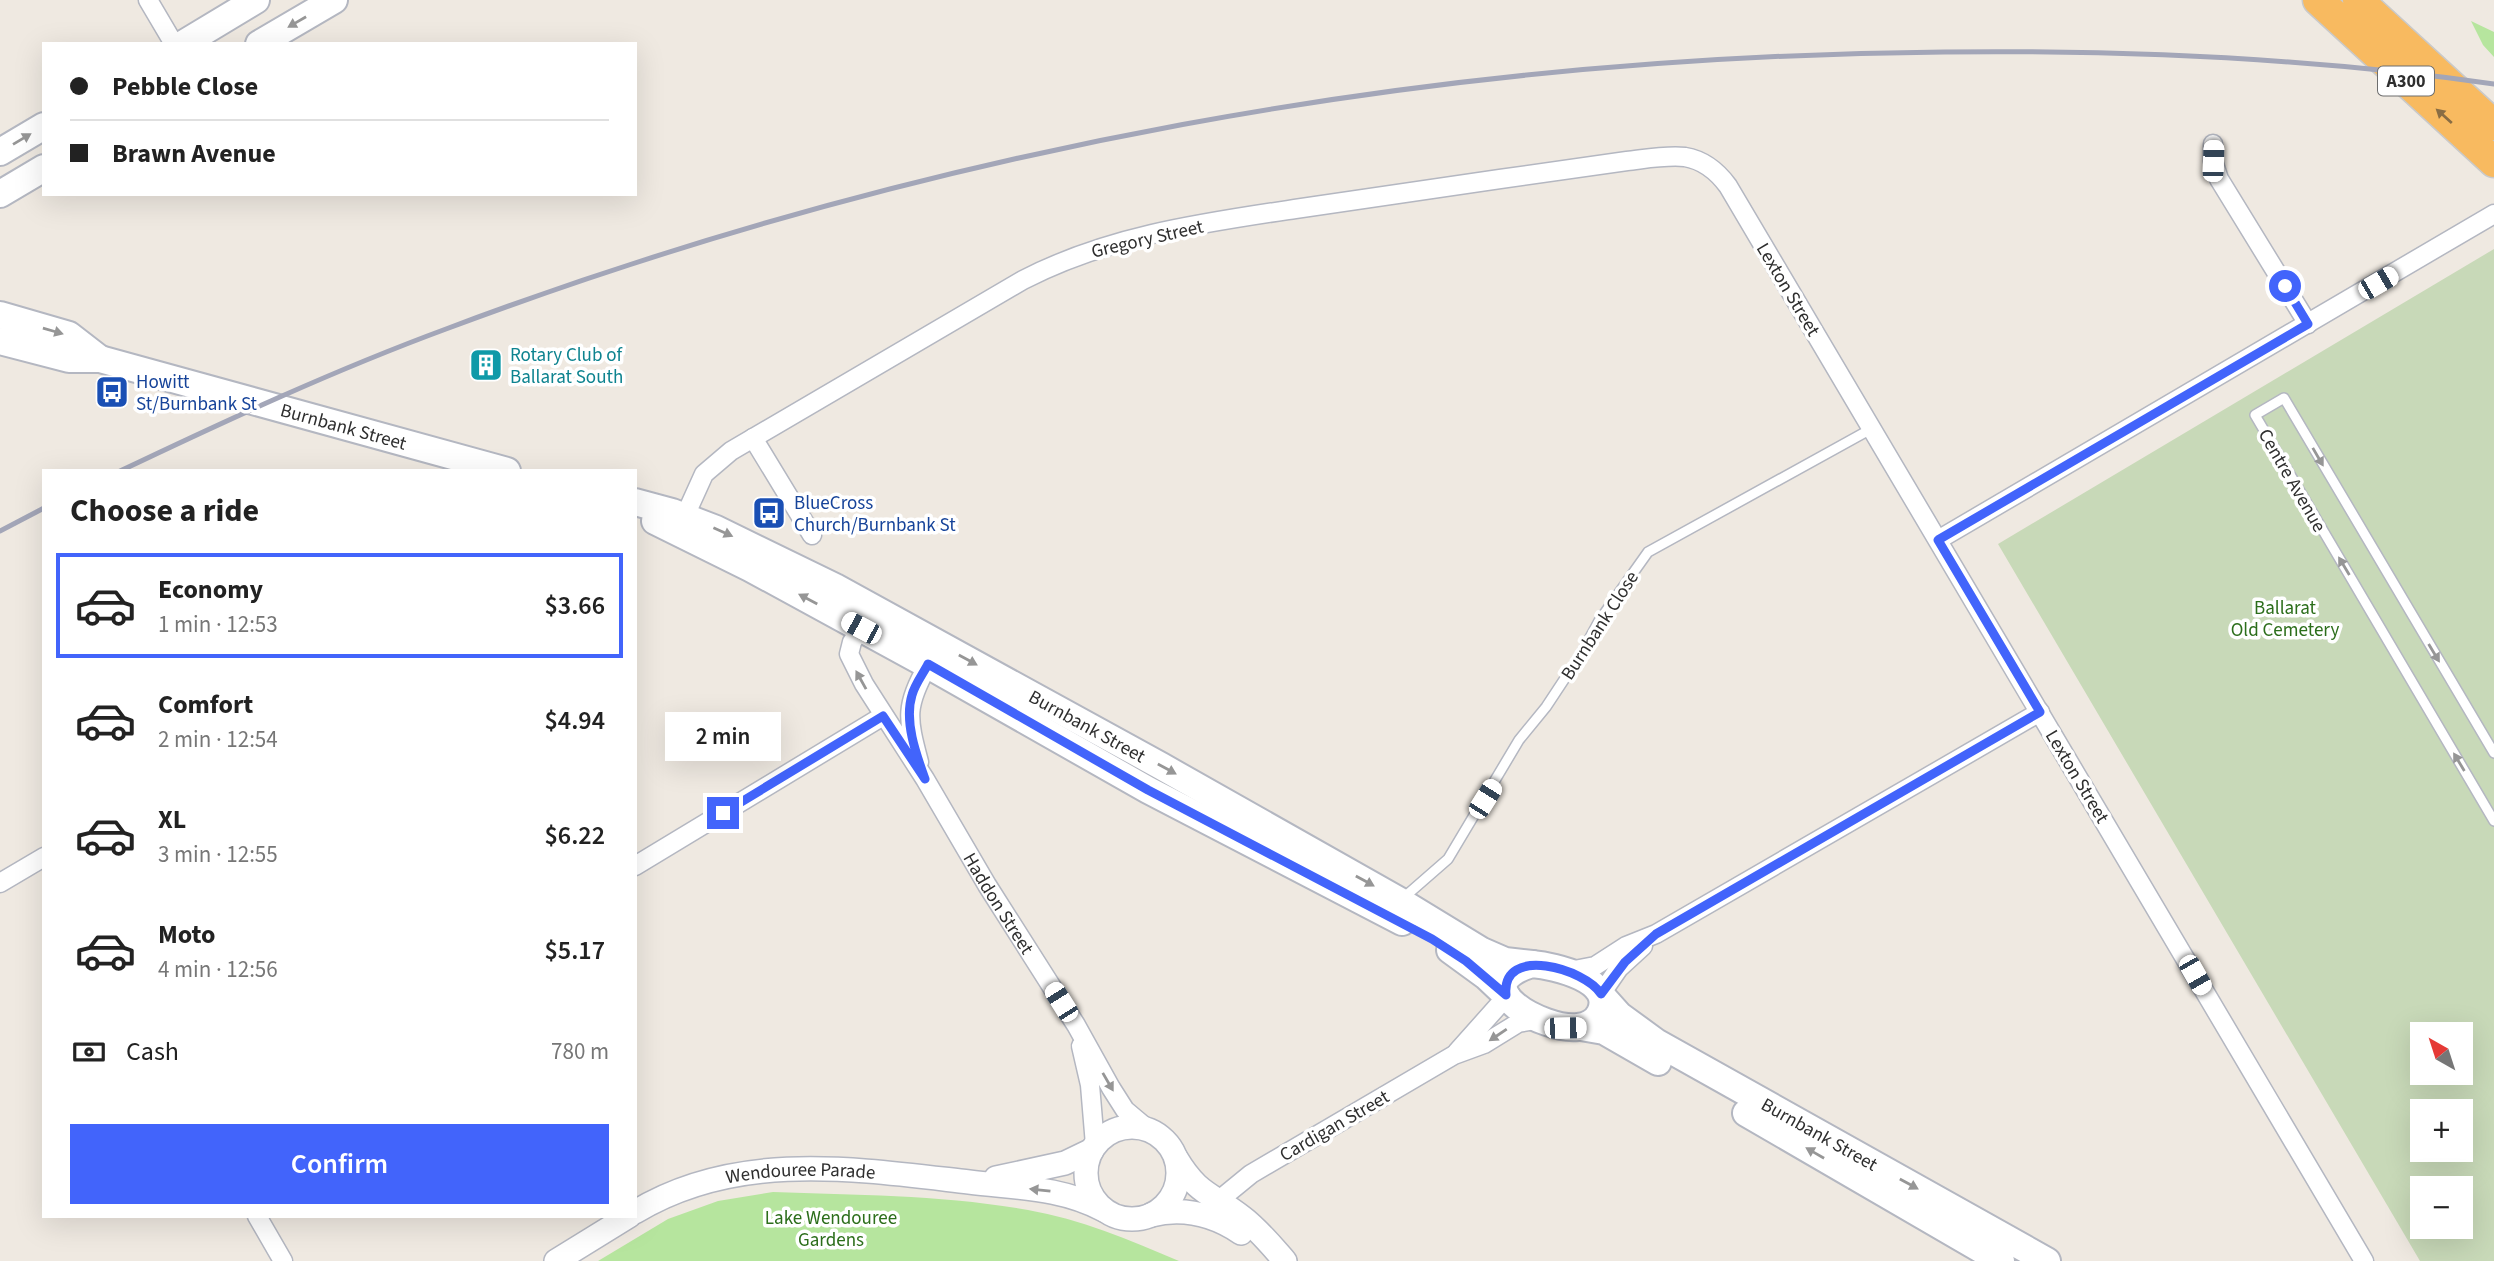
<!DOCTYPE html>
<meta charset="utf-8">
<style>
body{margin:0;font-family:"Source Sans 3",sans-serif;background:#f2f2f2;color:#222;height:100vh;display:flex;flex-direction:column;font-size:26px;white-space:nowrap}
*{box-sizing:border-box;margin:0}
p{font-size:23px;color:#767676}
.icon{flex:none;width:38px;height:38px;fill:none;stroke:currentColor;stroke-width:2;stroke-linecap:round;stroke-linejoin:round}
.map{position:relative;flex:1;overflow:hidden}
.side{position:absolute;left:42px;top:469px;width:595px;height:749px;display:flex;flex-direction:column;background:#fff;border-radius:0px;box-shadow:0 7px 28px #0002}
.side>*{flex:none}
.hud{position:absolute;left:42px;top:42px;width:595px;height:154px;border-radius:0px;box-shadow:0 7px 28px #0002;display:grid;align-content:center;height:154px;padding:0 28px;background:#fff}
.needle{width:46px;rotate:321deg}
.fabs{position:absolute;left:2410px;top:1022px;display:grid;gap:14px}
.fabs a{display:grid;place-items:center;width:63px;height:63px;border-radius:0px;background:#fff;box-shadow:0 7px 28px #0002;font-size:35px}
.end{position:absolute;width:32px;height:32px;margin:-16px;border:9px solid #4264fb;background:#fff;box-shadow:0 0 0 4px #fff}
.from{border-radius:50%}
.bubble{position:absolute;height:49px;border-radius:0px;background:#fff;box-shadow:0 7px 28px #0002;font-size:23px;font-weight:600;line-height:49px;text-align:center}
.car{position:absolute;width:21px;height:42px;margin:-21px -10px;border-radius:9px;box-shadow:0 0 5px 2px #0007;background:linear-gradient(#fff 24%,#345 0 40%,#fff 0 76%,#345 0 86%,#fff 0)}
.hud b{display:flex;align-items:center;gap:24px;height:66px;font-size:26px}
.hud b+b{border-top:2px solid #e0e0e0}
.hud i{width:18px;height:18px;background:#222}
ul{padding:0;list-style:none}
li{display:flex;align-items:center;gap:21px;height:105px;margin:0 14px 10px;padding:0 14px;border:4px solid transparent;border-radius:0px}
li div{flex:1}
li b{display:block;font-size:26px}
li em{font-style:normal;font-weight:600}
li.selected{border-color:#4264fb}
li>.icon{width:63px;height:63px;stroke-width:1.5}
h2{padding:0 28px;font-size:32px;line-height:84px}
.pay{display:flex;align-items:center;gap:18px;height:77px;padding:0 28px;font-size:26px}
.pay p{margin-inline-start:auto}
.button{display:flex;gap:14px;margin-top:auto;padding:14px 28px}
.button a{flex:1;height:80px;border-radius:0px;background:#4264fb;color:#fff;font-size:28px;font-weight:600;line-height:80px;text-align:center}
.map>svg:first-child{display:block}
</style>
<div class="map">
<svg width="2494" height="1261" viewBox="0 0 2494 1261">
<rect width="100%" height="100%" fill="#efe9e1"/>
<path fill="#b6e59e" d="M2471 21 2494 32V57L2483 45Z
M773 1192C858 1195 944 1195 1028 1210 1080 1219 1130 1240 1179 1261H598L668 1219 718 1201Z"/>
<path fill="#c8d9b8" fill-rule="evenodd" d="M2494 249V1261H2420L1998 544ZM2422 1034H2460V1073H2422ZM2422 1111H2460V1150H2422ZM2422 1188H2460V1227H2422Z"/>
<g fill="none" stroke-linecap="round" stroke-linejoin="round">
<defs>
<path id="service" d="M2494 753 2284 398 2255 415 2494 821
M1401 900 1448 859 1519 740 1546 707 1581 654 1599 621 1648 552 1871 429"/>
<g id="minor">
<path d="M148 0 174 44"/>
<path d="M2213 144V161L2219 179 2308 324"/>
<path d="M753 438 812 535"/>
<path d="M685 516 704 474 731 451 1023 280C1108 236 1201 223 1295 209 1363 199 1432 189 1500 179 1542 173 1584 167 1627 161 1645 159 1666 155 1685 157 1703 160 1717 171 1728 186L2364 1261"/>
<path d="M1938 540 2494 214"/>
<path id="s1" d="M861 628 852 642 849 654 864 684 925 779 987 885 1076 1025 1111 1088 1125 1110 1150 1131"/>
<path d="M919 762C907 717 905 706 928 665"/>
<path d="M635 866 883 716"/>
<path d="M0 883 44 857"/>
<path d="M1569 971 1595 966 1626 946 1656 934 2040 712"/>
<path d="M1601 994 1619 968 1643 946"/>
<path d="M1081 1046 1090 1085 1095 1145"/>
<path d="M1457 1052 1506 997"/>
<path d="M1218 1201 1251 1174 1454 1055 1484 1044 1518 1023 1541 1019"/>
<path d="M257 1216 283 1261"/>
</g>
<g id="tertiary">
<circle cx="1132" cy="1173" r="46"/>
<path d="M1176 1158C1198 1195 1211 1193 1242 1217 1258 1229 1271 1245 1285 1261"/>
<path d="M996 1178 1065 1163 1092 1150"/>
<path id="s2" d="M635 1212C737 1150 856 1169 969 1182 1017 1188 1061 1187 1104 1210"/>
<path d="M1151 1215C1184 1207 1213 1214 1241 1233"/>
<path d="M556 1261 629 1216"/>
</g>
<g id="secondary">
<path d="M183 44 256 0"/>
<path d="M259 44 334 0"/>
<path d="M0 152 44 126"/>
<path d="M0 194 44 168"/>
<path d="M0 315 69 335 100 359"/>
<path id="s3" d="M0 341 69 359H100L507 471"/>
<path id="s4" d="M635 502 672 512 716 529 835 587 1161 766 1400 901 1482 951 1505 961 1532 964"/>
<path d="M655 521 750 568 928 665 1148 790 1402 922"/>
<path d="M1450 950 1487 977 1506 995"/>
<path d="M1532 964C1555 966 1616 980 1600 1013 1596 1021 1587 1026 1578 1027 1544 1031 1460 986 1532 964Z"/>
<path id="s5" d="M1602 996 1619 1015 1656 1042 2047 1261"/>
<path d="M1581 1027 1604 1031 1658 1062"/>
<path d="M1746 1113 2001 1261"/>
</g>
<path id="trunk" d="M2318 0 2494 162
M2358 0 2494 125"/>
</defs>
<use href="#service" stroke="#b4b7c1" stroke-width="12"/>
<use href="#minor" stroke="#b4b7c1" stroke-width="21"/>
<use href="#tertiary" stroke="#b4b7c1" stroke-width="26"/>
<use href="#secondary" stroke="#b4b7c1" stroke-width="30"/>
<use href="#trunk" stroke="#c9c9c9" stroke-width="33"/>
<use href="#service" stroke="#fff" stroke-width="9"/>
<use href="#minor" stroke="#fff" stroke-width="18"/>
<use href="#tertiary" stroke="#fff" stroke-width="23"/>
<use href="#secondary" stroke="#fff" stroke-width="26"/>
<use href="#trunk" stroke="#f8ba60" stroke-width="30"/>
<path stroke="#a3a6b8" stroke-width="5" d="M120 471C227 420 335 370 446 329 925 149 1432 56 1944 52 2127 50 2313 58 2494 84
M0 531 44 508"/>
</g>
<defs><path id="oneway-solid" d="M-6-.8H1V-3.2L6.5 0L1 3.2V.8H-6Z" transform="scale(1.75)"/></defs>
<g fill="#969696">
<use href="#oneway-solid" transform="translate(297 22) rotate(150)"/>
<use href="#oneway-solid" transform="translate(22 139) rotate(-31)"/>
<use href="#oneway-solid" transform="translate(53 331) rotate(16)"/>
<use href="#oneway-solid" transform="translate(2318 457) rotate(60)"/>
<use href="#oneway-solid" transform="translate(723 532) rotate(24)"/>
<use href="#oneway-solid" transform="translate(2344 566) rotate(-121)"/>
<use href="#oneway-solid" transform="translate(808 599) rotate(-152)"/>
<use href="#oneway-solid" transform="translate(2434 653) rotate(59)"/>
<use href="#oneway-solid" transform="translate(968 660) rotate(29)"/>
<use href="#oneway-solid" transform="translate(861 680) rotate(-119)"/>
<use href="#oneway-solid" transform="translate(2459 762) rotate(-121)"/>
<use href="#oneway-solid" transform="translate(1167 769) rotate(29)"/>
<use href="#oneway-solid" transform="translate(1365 881) rotate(29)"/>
<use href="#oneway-solid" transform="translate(1498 1035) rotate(146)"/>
<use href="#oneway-solid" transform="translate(1108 1082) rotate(60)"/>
<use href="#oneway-solid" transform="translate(1815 1153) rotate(-150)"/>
<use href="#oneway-solid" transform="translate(1909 1184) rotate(29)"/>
<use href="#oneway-solid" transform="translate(1040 1190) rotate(-174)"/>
</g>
<use fill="#896d44" href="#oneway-solid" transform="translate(2444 116) rotate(-138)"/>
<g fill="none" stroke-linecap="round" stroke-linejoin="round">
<path stroke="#4264fb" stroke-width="9" d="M723 813 883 716 925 779C916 754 904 721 912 695 915 684 923 674 928 664L1148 790 1432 939 1466 961 1506 995C1501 944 1586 969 1601 994L1625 962 1656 934 2040 712 1938 540 2308 324 2285 286"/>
</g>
<defs>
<symbol id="building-square" viewBox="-11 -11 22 22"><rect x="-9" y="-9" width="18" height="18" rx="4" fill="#0f9aa8" stroke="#fff"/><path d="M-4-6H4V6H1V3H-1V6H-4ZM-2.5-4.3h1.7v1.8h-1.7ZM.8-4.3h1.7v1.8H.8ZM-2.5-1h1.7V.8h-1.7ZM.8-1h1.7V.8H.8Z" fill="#fff"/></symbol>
<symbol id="bus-square" viewBox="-11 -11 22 22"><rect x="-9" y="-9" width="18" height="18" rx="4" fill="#1a4fb4" stroke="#fff"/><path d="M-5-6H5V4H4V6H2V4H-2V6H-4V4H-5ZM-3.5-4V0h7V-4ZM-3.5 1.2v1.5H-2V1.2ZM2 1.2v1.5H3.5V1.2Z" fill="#fff"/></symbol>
</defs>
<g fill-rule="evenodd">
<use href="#building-square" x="467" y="346" width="38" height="38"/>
<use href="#bus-square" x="93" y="373" width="38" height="38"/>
<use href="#bus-square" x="750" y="494" width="38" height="38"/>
</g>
<g text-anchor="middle" stroke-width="7" stroke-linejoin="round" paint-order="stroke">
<rect fill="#fff" stroke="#6d6d6d" stroke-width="2" x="2378" y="66.5" width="56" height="29" rx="5"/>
<g font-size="18" font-weight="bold" fill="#2e2e2e">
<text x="2406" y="87">A300</text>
</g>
<g font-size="19" fill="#2e2e2e" stroke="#fff">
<text transform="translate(1147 238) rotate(-13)" y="7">Gregory Street</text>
<text transform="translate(1789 289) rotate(59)" y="7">Lexton Street</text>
<text dy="7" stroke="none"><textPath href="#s3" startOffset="355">Burnbank Street</textPath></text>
<text transform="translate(2293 480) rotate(60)" y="7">Centre Avenue</text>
<text transform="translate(1599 625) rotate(-57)" y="7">Burnbank Close</text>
<text dy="7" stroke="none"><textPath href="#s4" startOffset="506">Burnbank Street</textPath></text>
<text transform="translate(2078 776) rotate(59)" y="7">Lexton Street</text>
<text dy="7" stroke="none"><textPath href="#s1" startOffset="320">Haddon Street</textPath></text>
<text transform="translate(1334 1125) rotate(-30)" y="7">Cardigan Street</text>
<text dy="7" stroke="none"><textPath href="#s5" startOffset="259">Burnbank Street</textPath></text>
<text dy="7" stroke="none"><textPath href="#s2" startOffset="173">Wendouree Parade</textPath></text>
</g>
<g font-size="19" fill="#0d838f" stroke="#fff" text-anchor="start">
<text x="510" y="361">Rotary Club of<tspan x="510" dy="22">Ballarat South</tspan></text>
</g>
<g font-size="19" fill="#164399" stroke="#fff" text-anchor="start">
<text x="136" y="388">Howitt<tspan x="136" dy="22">St/Burnbank St</tspan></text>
<text x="794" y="509">BlueCross<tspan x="794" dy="22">Church/Burnbank St</tspan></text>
</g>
<g font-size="19" fill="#2c6e1b" stroke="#fff">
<text x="2285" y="614">Ballarat<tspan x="2285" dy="22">Old Cemetery</tspan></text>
<text x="831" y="1224">Lake Wendouree<tspan x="831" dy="22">Gardens</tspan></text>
</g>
</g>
</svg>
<div class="fabs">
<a><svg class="needle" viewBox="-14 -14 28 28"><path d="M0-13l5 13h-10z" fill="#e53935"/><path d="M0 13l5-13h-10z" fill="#767676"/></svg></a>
<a>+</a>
<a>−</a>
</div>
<i class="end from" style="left:2285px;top:286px"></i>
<i class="end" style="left:723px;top:813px"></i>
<div class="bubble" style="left:665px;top:712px;width:116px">2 min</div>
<i class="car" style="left:2213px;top:161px;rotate:2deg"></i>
<i class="car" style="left:2378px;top:283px;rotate:60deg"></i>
<i class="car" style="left:861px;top:628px;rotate:298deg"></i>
<i class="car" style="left:1485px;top:799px;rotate:32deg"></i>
<i class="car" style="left:2195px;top:975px;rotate:150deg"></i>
<i class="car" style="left:1061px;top:1002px;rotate:328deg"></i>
<i class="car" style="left:1565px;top:1028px;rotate:89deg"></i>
<div class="hud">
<b><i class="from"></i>Pebble Close</b>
<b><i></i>Brawn Avenue</b>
</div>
<section class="side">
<h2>Choose a ride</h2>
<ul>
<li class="selected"><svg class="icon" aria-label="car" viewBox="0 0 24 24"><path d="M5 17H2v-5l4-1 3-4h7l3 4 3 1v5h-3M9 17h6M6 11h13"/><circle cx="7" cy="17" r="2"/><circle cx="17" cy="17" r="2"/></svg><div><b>Economy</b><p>1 min · 12:53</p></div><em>$3.66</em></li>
<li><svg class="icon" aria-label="car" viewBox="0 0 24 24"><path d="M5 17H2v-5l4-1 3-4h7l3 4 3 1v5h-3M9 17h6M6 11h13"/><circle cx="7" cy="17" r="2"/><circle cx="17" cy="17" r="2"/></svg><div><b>Comfort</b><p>2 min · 12:54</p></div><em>$4.94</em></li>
<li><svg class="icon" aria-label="car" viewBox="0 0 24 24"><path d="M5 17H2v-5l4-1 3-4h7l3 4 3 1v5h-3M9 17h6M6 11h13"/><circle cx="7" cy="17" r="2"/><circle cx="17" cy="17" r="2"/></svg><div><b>XL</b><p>3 min · 12:55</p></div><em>$6.22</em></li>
<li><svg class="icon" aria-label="car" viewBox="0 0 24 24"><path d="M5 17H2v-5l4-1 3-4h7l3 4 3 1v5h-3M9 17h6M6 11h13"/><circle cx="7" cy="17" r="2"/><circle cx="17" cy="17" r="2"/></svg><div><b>Moto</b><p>4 min · 12:56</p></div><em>$5.17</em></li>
</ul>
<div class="pay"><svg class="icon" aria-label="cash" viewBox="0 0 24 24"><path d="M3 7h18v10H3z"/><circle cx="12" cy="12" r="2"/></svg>Cash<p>780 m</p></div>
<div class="button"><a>Confirm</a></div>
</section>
</div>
